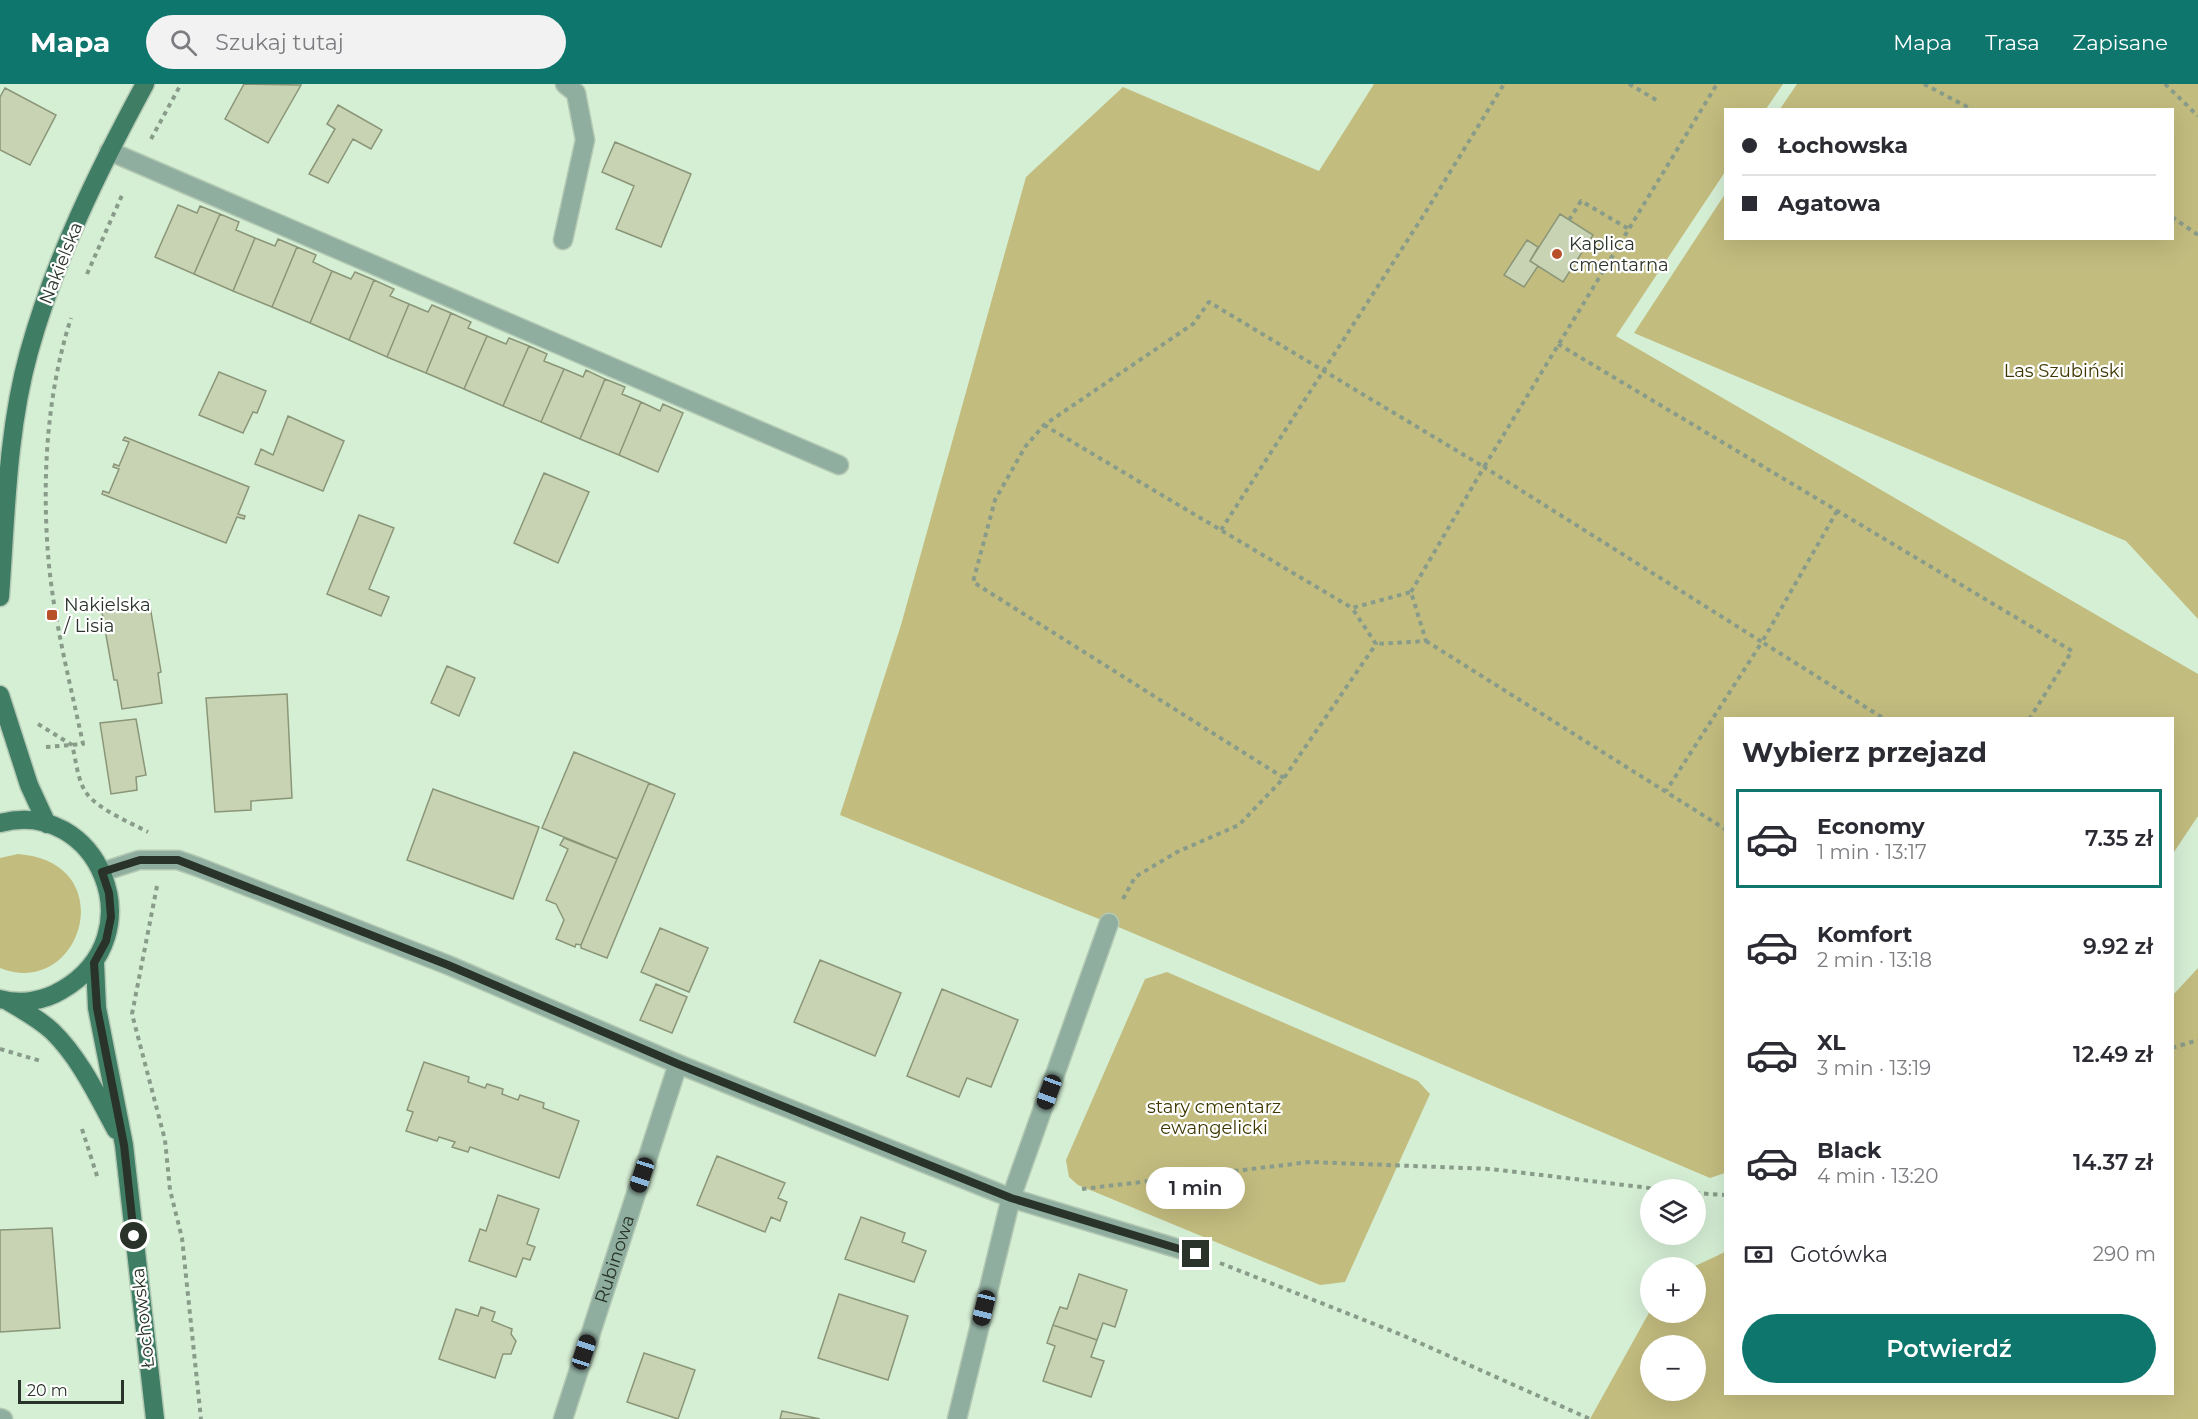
<!DOCTYPE html>
<html lang="pl">
<meta charset="utf-8">
<style>
body{margin:0;font-family:Montserrat,sans-serif;background:#f2f2f3;color:#2b2b33;height:100vh;display:flex;flex-direction:column;font-size:22px;white-space:nowrap}
*{box-sizing:border-box;margin:0}
p{font-size:20px;color:#7c7c81}
.icon{flex:none;width:33px;height:33px;fill:none;stroke:currentColor;stroke-width:2;stroke-linecap:round;stroke-linejoin:round}
.map{position:relative;flex:1;overflow:hidden}
.panel{position:absolute;left:1724px;top:633px;width:450px;height:678px;display:flex;flex-direction:column;background:#fff;border-radius:0px;box-shadow:0 6px 24px #0002}
.panel>*{flex:none}
.hud{position:absolute;left:1724px;top:24px;width:450px;height:132px;border-radius:0px;box-shadow:0 6px 24px #0002;display:grid;align-content:center;height:132px;padding:0 18px;background:#fff}
.fabs{position:absolute;left:1640px;top:1095px;display:grid;gap:12px}
.fabs a{display:grid;place-items:center;width:66px;height:66px;border-radius:50%;background:#fff;box-shadow:0 6px 24px #0002;font-size:30px}
.scale{position:absolute;left:18px;bottom:15px;width:106px;box-sizing:border-box;padding-left:6px;border:3px solid #293329;border-top:0;font-size:16px;line-height:21px;white-space:nowrap;color:#293329;-webkit-text-stroke:4px #fff;paint-order:stroke}
.end{position:absolute;width:27px;height:27px;margin:-14px;border:8px solid #293329;background:#fff;box-shadow:0 0 0 3px #fff}
.from{border-radius:50%}
.bubble{position:absolute;height:42px;border-radius:21px;background:#fff;box-shadow:0 6px 24px #0002;font-size:20px;font-weight:600;line-height:42px;text-align:center}
.car{position:absolute;width:18px;height:36px;margin:-18px -9px;border-radius:8px;box-shadow:0 0 4px 2px #0007;background:linear-gradient(#222 24%,#8ab4d8 0 40%,#222 0 76%,#8ab4d8 0 86%,#222 0)}
.hud b{display:flex;align-items:center;gap:21px;height:57px;font-size:22px}
.hud b+b{border-top:2px solid #e1e1e2}
.hud i{width:15px;height:15px;background:#2b2b33}
ul{padding:0;list-style:none}
li{display:flex;align-items:center;gap:18px;height:99px;margin:0 12px 9px;padding:0 6px;border:3px solid transparent;border-radius:0px}
li div{flex:1}
li b{display:block;font-size:22px}
li em{font-style:normal;font-weight:600}
li.on{border-color:#0f766e}
li>.icon{width:54px;height:54px;stroke-width:1.5}
h2{padding:0 18px;font-size:27px;line-height:72px}
.pay{display:flex;align-items:center;gap:15px;height:66px;padding:0 18px;font-size:22px}
.pay p{margin-inline-start:auto}
.button{display:flex;gap:12px;margin-top:auto;padding:12px 18px}
.button a{flex:1;height:69px;border-radius:36px;background:#0f766e;color:#fff;font-size:24px;font-weight:600;line-height:69px;text-align:center}
header{display:flex;align-items:center;gap:36px;box-sizing:border-box;height:84px;padding:0 30px;background:#0f766e;color:#fff}
header strong{font-size:28px}
nav{display:flex;gap:33px;margin-inline-start:auto;font-size:21px}
.search{width:420px;height:54px;background:#f2f2f3;display:flex;align-items:center;gap:15px;box-sizing:border-box;padding:0 21px;border-radius:33px;color:#7c7c81;font-size:22px}
.map>svg:first-child{display:block}
</style>
<header>
<strong>Mapa</strong>
<div class="search"><svg class="icon" aria-label="search" viewBox="0 0 24 24"><circle cx="10" cy="10" r="6"/><path d="M15 15l6 6"/></svg>Szukaj tutaj</div>
<nav><a>Mapa</a><a>Trasa</a><a>Zapisane</a></nav>
</header>
<div class="map">
<svg width="2198" height="1335" viewBox="0 0 2198 1335">
<rect width="100%" height="100%" fill="#d5efd5"/>
<path fill="#c3bc7f" fill-rule="evenodd" d="M1374 0H1783L1766 25 1725 26V88L1616 252 2198 590V732L2172 771V634H1725V1089L1710 1094 1109 839 840 731 901 541 1026 93 1123 3 1319 87Z
M1797 0H2198V535L2126 457 1634 249 1725 110V154H2172V26L1780 25Z
M18 770C124 778 81 917 0 884V774Z
M2198 884V1335H1590L1650 1227 1695 1228V1184L1693 1183 1725 1168V1310H2172V912ZM1650 1262H1695V1306H1650Z
M1167 888 1418 997 1430 1010 1345 1198 1320 1201 1078 1101 1069 1093 1066 1076 1145 895Z"/>
<path fill="#c7d3b2" stroke="#8b9678" stroke-width="1.5" d="M244 0 301 1 268 59 225 35Z
M5 4 56 31 30 81 0 66V13Z
M338 21 382 46 371 65 353 55 328 99 309 90 335 45 327 40Z
M615 58 691 90 661 163 616 145 634 102 602 88Z
M178 121 197 129 200 122 220 130 194 190 155 173Z
M220 130 239 138 236 146 255 154 233 207 194 190Z
M1560 130 1593 151 1563 198 1530 177Z
M255 154 275 162 278 155 297 163 272 223 233 207Z
M1527 156 1538 163 1530 177 1538 182 1524 203 1504 191Z
M297 163 316 171 313 178 332 187 310 239 272 223Z
M332 187 351 195 355 188 374 196 349 256 310 239Z
M374 196 394 205 390 212 409 220 387 273 349 256Z
M409 220 428 228 432 221 451 229 426 289 387 273Z
M451 229 471 238 468 244 487 252 464 305 426 289Z
M487 252 506 260 509 254 529 262 503 322 464 305Z
M529 262 547 270 544 277 564 285 541 338 503 322Z
M564 285 583 293 586 286 605 295 580 355 541 338Z
M219 288 266 307 257 329 253 328 243 349 199 331Z
M605 295 625 303 622 310 641 318 619 371 580 355Z
M641 318 660 327 663 320 683 329 658 388 619 371Z
M288 332 344 357 323 407 255 380 261 365 273 371Z
M125 353 249 403 238 430 245 432 244 435 237 433 226 459 102 410 103 407 109 409 119 385 113 383 114 380 119 382 129 358 123 356Z
M544 389 589 408 558 479 514 459Z
M359 431 394 444 369 505 389 513 381 532 327 510Z
M149 516 161 588 158 589 162 619 122 625 117 596H114L101 523Z
M447 582 475 594 459 632 431 619Z
M287 610 292 714 251 717V726L215 728 206 614Z
M136 635 146 691 136 693 137 706 111 710 100 639Z
M574 668 649 699 617 775 542 744Z
M649 699 675 710 607 874 581 864V861Z
M433 705 539 743 513 815 407 776Z
M564 754 617 775 581 861 576 860 575 863 556 855 564 836 556 820 546 816 568 765 560 761Z
M660 844 708 864 689 908 641 888Z
M820 876 901 909 875 972 794 938Z
M656 900 687 913 672 949 640 936Z
M942 905 1018 936 991 1003 967 994 959 1013 907 992Z
M424 978 469 993 468 998 485 1004 487 1000 503 1005 502 1010 518 1016 520 1011 544 1019 543 1024 579 1037 559 1094 470 1063 468 1068 452 1063 455 1058 439 1053 437 1057 406 1047 413 1028 407 1026Z
M717 1072 785 1099 778 1114 787 1118 780 1137 771 1133 765 1148 697 1121Z
M498 1111 539 1125 527 1160 535 1163 530 1176 523 1174 516 1193 469 1177 480 1145 486 1147Z
M861 1133 905 1149 902 1158 926 1167 914 1198 845 1175Z
M52 1144 60 1244 0 1248V1146Z
M1079 1190 1127 1206 1115 1243 1103 1239 1097 1256 1053 1241 1060 1223 1067 1225Z
M839 1210 908 1232 888 1296 818 1274Z
M481 1223 495 1228 492 1237 512 1245 511 1250 516 1257 511 1270H503L495 1294 439 1275 456 1225 478 1232Z
M1053 1241 1097 1256 1091 1273 1104 1277 1091 1313 1043 1297 1055 1262 1047 1259Z
M644 1269 695 1286 678 1335 627 1318Z
M782 1327 820 1335H780Z"/>
<g fill="none" stroke-linecap="round" stroke-linejoin="round">
<defs>
<g id="minor">
<path d="M109 67 839 381"/>
<path d="M563 156 585 56 576 9 565 0"/>
<path d="M102 788 139 776H178L198 783 448 881 678 980 1011 1114 1196 1170"/>
<path d="M0 1334 3 1335"/>
<path id="s1" d="M563 1335 678 980"/>
<path d="M957 1335 1011 1114 1109 839"/>
</g>
<path id="major" d="M0 513C6 431 7 347 29 268 55 174 99 85 145 0
M0 611 29 701 47 740
M0 739C97 713 157 851 62 906 44 917 20 921 0 915
M95 879 97 924 124 1061 155 1335
M9 918C24 927 39 935 52 947 80 974 98 1013 116 1046"/>
</defs>
<use href="#minor" stroke="#b3c9b3" stroke-width="21"/>
<use href="#major" stroke="#b3c9b3" stroke-width="21"/>
<path stroke="#899c89" stroke-width="4" stroke-dasharray="4.5 4.5" stroke-linecap="butt" d="M1629 0 1658 17
M1924 0 1973 26
M2165 0 2198 32
M151 55 181 0
M2172 133 2198 151
M1569 136 1581 117 1629 145
M87 190 123 109
M1558 260 2072 567 2030 634
M1044 341 1352 524
M1837 427 1762 558 1883 634
M1221 446 1425 129 1504 0
M1411 508 1484 383 1762 558 1666 707
M1426 557 1725 745
M38 640 72 661C76 675 77 694 85 707 95 724 131 739 148 748
M46 663 83 660C70 598 53 534 48 470 42 392 47 309 71 234
M1284 694 973 498 995 416 1025 363 1044 341 1193 240 1209 218 1484 383 1717 0
M157 802 132 930 165 1056 170 1106 182 1154 201 1335
M1123 815 1135 793 1177 768 1239 741 1284 694 1376 560 1352 524 1411 508 1426 557 1376 560
M2172 964 2198 956
M0 965 41 977
M82 1045 98 1095
M1082 1105 1310 1078 1491 1085 1666 1106
M1695 1109 1725 1111
M1220 1179 1402 1251 1590 1335"/>
<use href="#minor" stroke="#8faea0" stroke-width="18"/>
<use href="#major" stroke="#3f7d65" stroke-width="18"/>
</g>
<g fill="none" stroke-linecap="round" stroke-linejoin="round">
<path stroke="#293329" stroke-width="8" d="M134 1152 124 1061 97 924 94 879 106 857 111 833 109 809 102 788 140 776H178L448 881 678 980 1011 1114 1196 1170"/>
</g>
<g fill="#b85129" stroke="#fff" stroke-width="2">
<circle cx="1557" cy="170" r="6"/>
<rect x="46" y="525" width="12" height="12" rx="3"/>
</g>
<g text-anchor="middle" stroke-width="4.5" stroke-linejoin="round" paint-order="stroke">
<g font-size="18" fill="#293329" stroke="#fff" text-anchor="start">
<text x="1569" y="166">Kaplica<tspan x="1569" dy="21">cmentarna</tspan></text>
<text x="64" y="527">Nakielska<tspan x="64" dy="21">/ Lisia</tspan></text>
</g>
<g font-size="18" fill="#293329" stroke="#fff">
<text transform="translate(61 179) rotate(-68)" y="6">Nakielska</text>
<text dy="6" stroke="none"><textPath href="#s1" startOffset="168">Rubinowa</textPath></text>
<text transform="translate(143 1234) rotate(-96)" y="6">Łochowska</text>
</g>
<g font-size="18" fill="#3e3800" stroke="#fff">
<text x="2064" y="293">Las Szubiński</text>
<text x="1214" y="1029">stary cmentarz<tspan x="1214" dy="21">ewangelicki</tspan></text>
</g>
</g>
</svg>
<div class="fabs">
<a><svg class="icon" aria-label="layers" viewBox="0 0 24 24"><path d="M12 4l9 5-9 5-9-5zM3 14l9 5 9-5"/></svg></a>
<a>+</a>
<a>−</a>
</div>
<div class="scale">20 m</div>
<i class="end from" style="left:134px;top:1152px"></i>
<i class="end" style="left:1196px;top:1170px"></i>
<div class="bubble" style="left:1146px;top:1083px;width:99px">1 min</div>
<i class="car" style="left:1049px;top:1008px;rotate:200deg"></i>
<i class="car" style="left:642px;top:1091px;rotate:198deg"></i>
<i class="car" style="left:984px;top:1224px;rotate:194deg"></i>
<i class="car" style="left:584px;top:1268px;rotate:18deg"></i>
<div class="hud">
<b><i class="from"></i>Łochowska</b>
<b><i></i>Agatowa</b>
</div>
<section class="panel">
<h2>Wybierz przejazd</h2>
<ul>
<li class="on"><svg class="icon" aria-label="car" viewBox="0 0 24 24"><path d="M5 17H2v-5l4-1 3-4h7l3 4 3 1v5h-3M9 17h6M6 11h13"/><circle cx="7" cy="17" r="2"/><circle cx="17" cy="17" r="2"/></svg><div><b>Economy</b><p>1 min · 13:17</p></div><em>7.35 zł</em></li>
<li><svg class="icon" aria-label="car" viewBox="0 0 24 24"><path d="M5 17H2v-5l4-1 3-4h7l3 4 3 1v5h-3M9 17h6M6 11h13"/><circle cx="7" cy="17" r="2"/><circle cx="17" cy="17" r="2"/></svg><div><b>Komfort</b><p>2 min · 13:18</p></div><em>9.92 zł</em></li>
<li><svg class="icon" aria-label="car" viewBox="0 0 24 24"><path d="M5 17H2v-5l4-1 3-4h7l3 4 3 1v5h-3M9 17h6M6 11h13"/><circle cx="7" cy="17" r="2"/><circle cx="17" cy="17" r="2"/></svg><div><b>XL</b><p>3 min · 13:19</p></div><em>12.49 zł</em></li>
<li><svg class="icon" aria-label="car" viewBox="0 0 24 24"><path d="M5 17H2v-5l4-1 3-4h7l3 4 3 1v5h-3M9 17h6M6 11h13"/><circle cx="7" cy="17" r="2"/><circle cx="17" cy="17" r="2"/></svg><div><b>Black</b><p>4 min · 13:20</p></div><em>14.37 zł</em></li>
</ul>
<div class="pay"><svg class="icon" aria-label="cash" viewBox="0 0 24 24"><path d="M3 7h18v10H3z"/><circle cx="12" cy="12" r="2"/></svg>Gotówka<p>290 m</p></div>
<div class="button"><a>Potwierdź</a></div>
</section>
</div>
